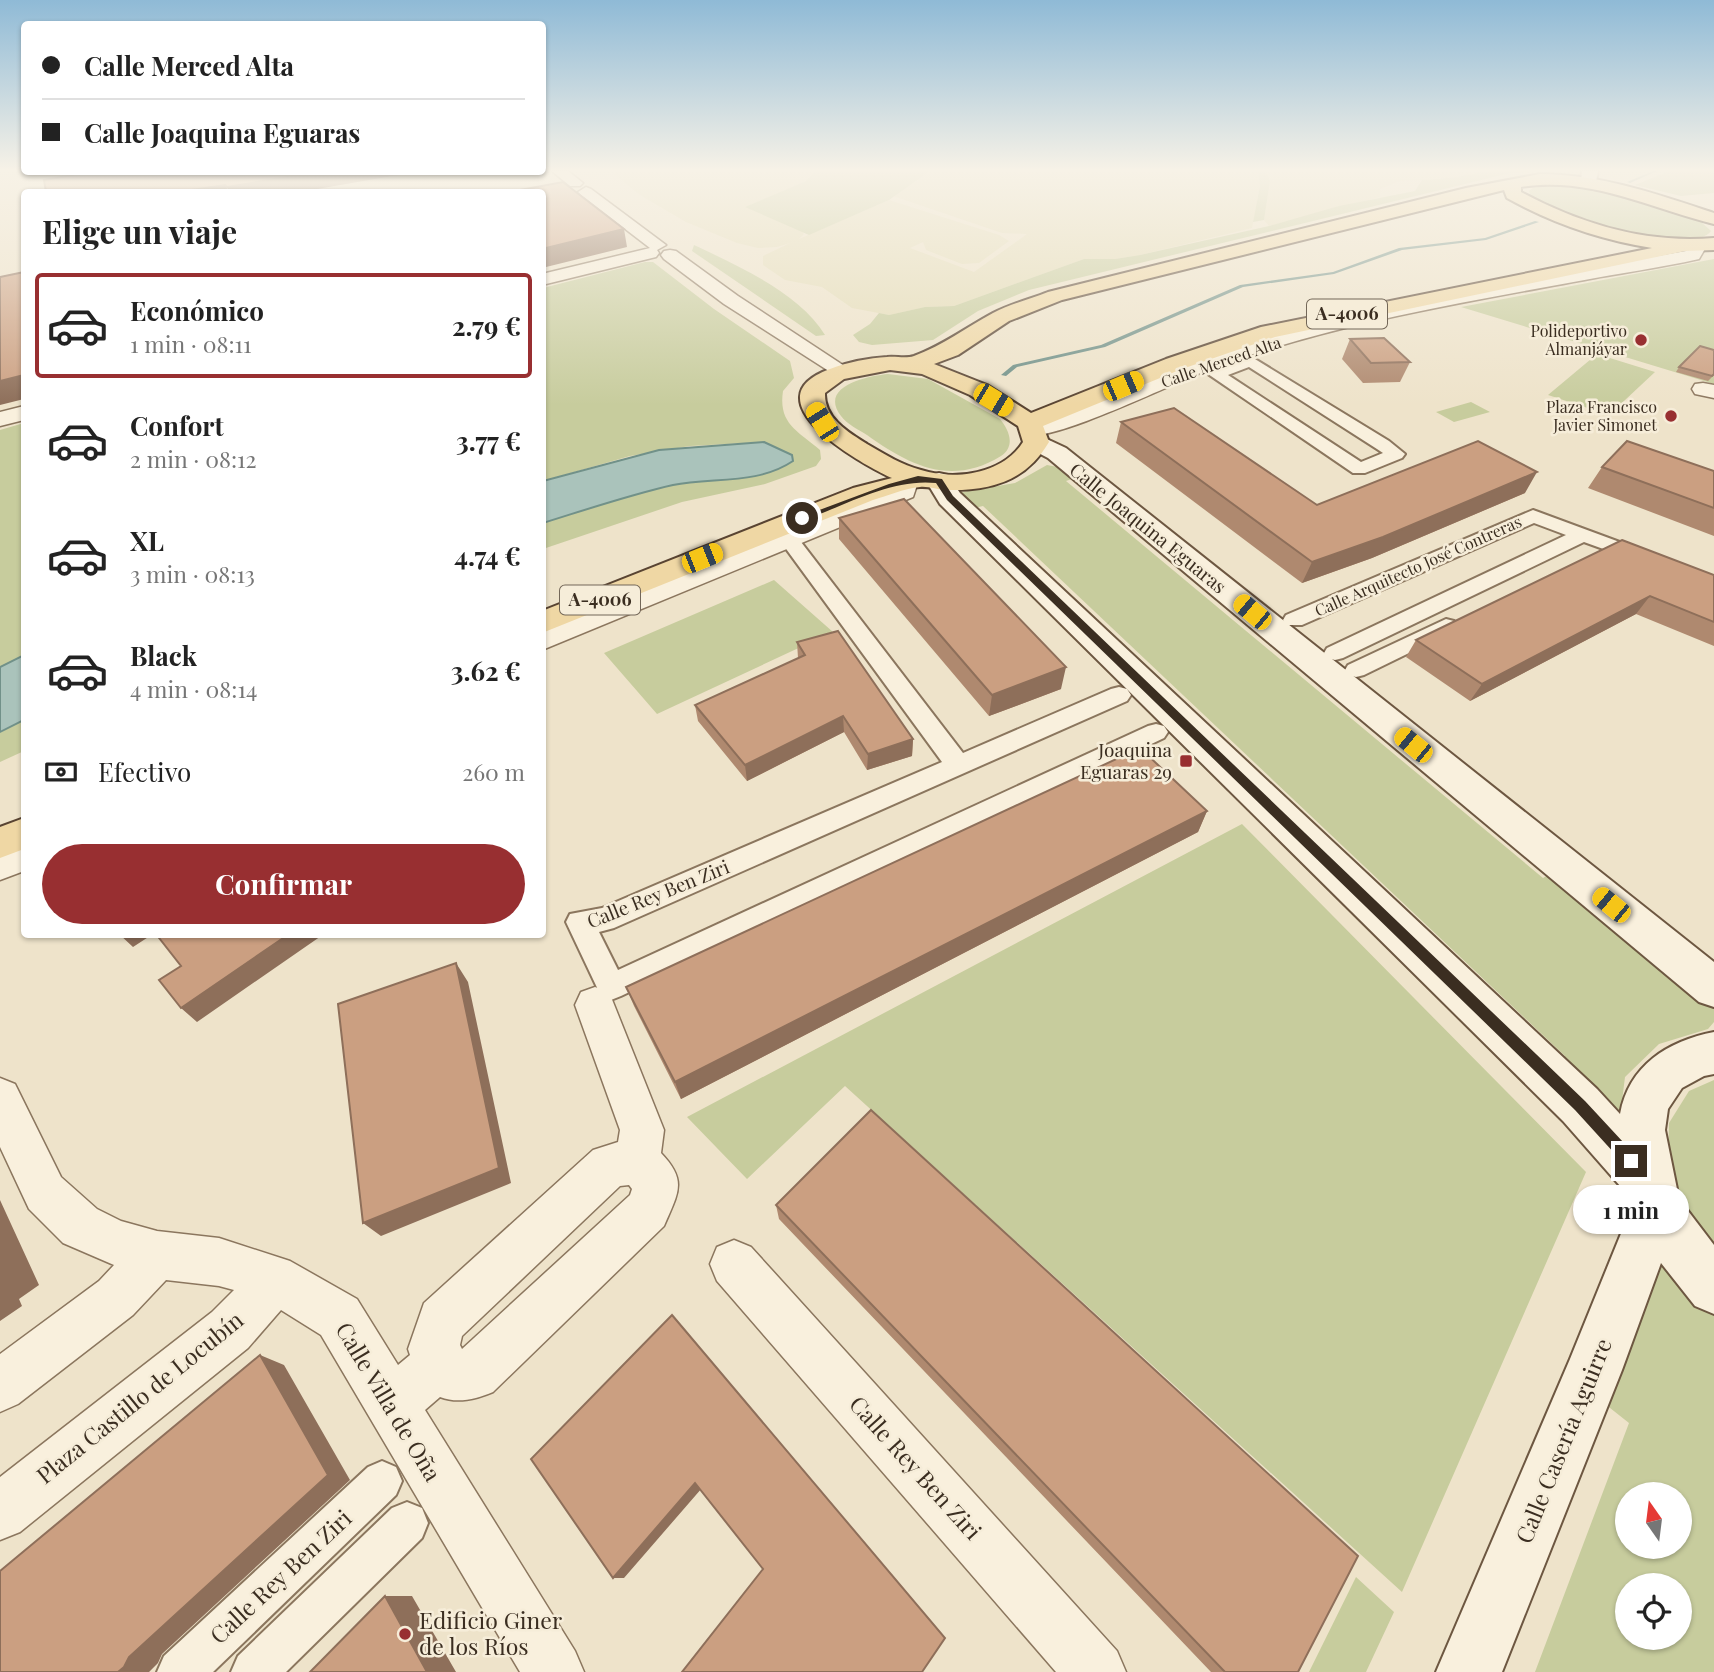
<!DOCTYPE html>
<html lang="es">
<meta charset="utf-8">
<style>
body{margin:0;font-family:"Playfair Display",serif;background:#f2f2f2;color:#222;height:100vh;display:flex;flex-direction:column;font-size:26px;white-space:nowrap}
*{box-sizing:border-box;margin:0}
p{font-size:23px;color:#767676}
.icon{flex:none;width:38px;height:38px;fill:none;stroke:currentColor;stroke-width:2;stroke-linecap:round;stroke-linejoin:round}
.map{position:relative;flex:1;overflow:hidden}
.panel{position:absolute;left:21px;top:189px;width:525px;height:749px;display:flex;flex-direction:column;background:#fff;border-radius:7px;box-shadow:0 2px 5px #0004}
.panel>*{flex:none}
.banner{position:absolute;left:21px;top:21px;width:525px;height:154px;border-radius:7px;box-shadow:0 2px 5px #0004;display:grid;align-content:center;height:154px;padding:0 21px;background:#fff}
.needle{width:46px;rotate:346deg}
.fabs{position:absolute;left:1615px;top:1482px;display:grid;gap:14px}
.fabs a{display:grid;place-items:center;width:77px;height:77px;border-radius:50%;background:#fff;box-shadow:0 2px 5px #0004;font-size:35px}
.end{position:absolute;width:32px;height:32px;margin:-16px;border:9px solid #3b2e21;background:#fff;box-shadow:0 0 0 4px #fff}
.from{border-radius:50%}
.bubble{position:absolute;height:49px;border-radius:24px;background:#fff;box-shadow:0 2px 5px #0004;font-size:23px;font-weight:700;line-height:49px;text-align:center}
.car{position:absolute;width:21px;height:42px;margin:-21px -10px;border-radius:9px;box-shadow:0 0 5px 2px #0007;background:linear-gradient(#f5c518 24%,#345 0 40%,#f5c518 0 76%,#345 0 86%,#f5c518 0)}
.banner b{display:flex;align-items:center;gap:24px;height:66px;font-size:26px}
.banner b+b{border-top:2px solid #e0e0e0}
.banner i{width:18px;height:18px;background:#222}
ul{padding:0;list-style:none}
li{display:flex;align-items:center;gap:21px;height:105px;margin:0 14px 10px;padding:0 7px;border:4px solid transparent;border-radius:7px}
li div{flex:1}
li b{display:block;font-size:26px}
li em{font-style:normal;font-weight:700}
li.current{border-color:#982f31}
li>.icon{width:63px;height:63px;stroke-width:1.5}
h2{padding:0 21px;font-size:32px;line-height:84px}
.pay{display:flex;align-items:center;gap:18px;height:77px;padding:0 21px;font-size:26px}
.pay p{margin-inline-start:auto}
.primary-button{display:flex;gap:14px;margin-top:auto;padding:14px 21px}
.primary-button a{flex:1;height:80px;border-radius:42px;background:#982f31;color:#fff;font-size:28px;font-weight:700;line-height:80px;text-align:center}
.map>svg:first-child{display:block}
</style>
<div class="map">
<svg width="1714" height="1672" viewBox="0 0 1714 1672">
<rect width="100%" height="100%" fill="#eee3ca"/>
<path fill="#e4dcb7" d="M610 171H815L806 181 746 207 800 229 804 234 799 239 889 200 999 235 1009 241 979 263 962 264 926 250 923 242 910 248 974 272 1027 234 1002 233 893 196 932 171H1258L1260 186 1252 228 1140 255 1115 259H1084L954 306 925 307 889 315 852 308 822 287 785 280 763 265V256L790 243 777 247 758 248 737 243 686 222 640 195Z
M1266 171H1490L1450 178 1400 181 1380 189V197L1269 226 1264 220 1270 181Z"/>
<path fill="#c7cc9d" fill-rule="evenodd" d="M815 171H930L889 200 809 235 745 207 806 181Z
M1258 171H1266L1270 181 1264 220 1253 222 1260 186Z
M1490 171H1541L1510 173 1029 290 978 311 933 340 872 345 859 342 853 335 870 324 879 313 889 315 925 307 954 306 1084 259H1115L1140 255 1269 226 1339 206 1415 191 1422 180 1450 178Z
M1669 171H1714V193L1681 196 1635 185Z
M1554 184 1603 191 1686 214 1699 220 1711 231C1692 258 1550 216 1530 195L1529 191 1533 188Z
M694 245C736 265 800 293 825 335L816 336 692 251Z
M1714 259V384L1461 307Z
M645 262H653L714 309 790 361 794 378 783 391C778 424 798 431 820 450L821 459 816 466 765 484 682 502 543 549V523C585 510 629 495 673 485 714 477 757 485 793 461L764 442 690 446 630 456 543 481V288Z
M1597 354 1655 372 1609 415 1548 395Z
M888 374 928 379 1000 419C1009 430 1016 446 1001 456 951 487 909 465 867 435 859 430 847 424 841 416 818 386 868 376 888 374Z
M1471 402 1490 412 1454 422 1436 412Z
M24 423V655L0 667V430Z
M1047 465 1063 468 1075 478 1066 481 1543 878 1555 871 1714 1003V1022L1708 1029 1659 1044 1625 1077 1619 1125 1557 1065 1565 1056 983 506 974 508 958 493 1015 483Z
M774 580 833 632 657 714 604 653Z
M24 720V751L0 762V732Z
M1242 824 1586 1172 1402 1592 845 1086 747 1179 687 1117Z
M1714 1080V1258L1688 1221 1668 1167 1669 1123 1689 1091Z
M1661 1263 1671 1267 1714 1310V1672H1535L1629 1423 1605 1404ZM1628 1494H1680V1547H1628ZM1628 1586H1680V1638H1628Z
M1356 1577 1394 1612 1366 1672H1309Z"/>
<path fill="#aac3bb" stroke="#719189" stroke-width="2" d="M764 442 792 455 793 461C757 485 714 477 673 485 629 495 585 510 543 523V481L659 450Z
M24 655V720L0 732V667Z"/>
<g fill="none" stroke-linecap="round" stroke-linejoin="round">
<path fill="#719189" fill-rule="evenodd" d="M1653 171H1657L1630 183 1627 182Z
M1535 221 1539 222 1486 240 1402 250 1334 274 1243 287 1105 347 1017 367 1006 376 1001 375 1013 365 1101 345 1240 285 1333 272 1399 248 1485 238Z"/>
<defs>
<path id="pedestrian" d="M1250 356 1389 441 1405 454 1402 458 1365 473H1353L1208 374 1210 371ZM1249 367 1377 449 1383 453 1361 462 1228 375Z
M1533 510 1652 554 1655 558 1652 562 1645 564 1584 542 1343 658 1335 660 1327 658 1324 653 1327 648 1566 535 1534 523 1302 625H1286L1283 620 1286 615Z
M794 540 801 542 963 753 1111 689 1119 687 1127 689 1131 695 1127 701 614 928 599 932 618 970 1148 726 1156 724 1164 726 1168 732 1164 738 621 996 611 1000 601 996 566 922 570 914 602 908 942 762 784 546Z
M1446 619 1454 621 1457 626 1454 631 1364 675 1356 677 1348 675 1345 670 1348 665Z
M382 1461 396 1467 402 1481 396 1495 213 1672H157L164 1656 368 1467Z
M407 1502 422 1508 428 1523 422 1538 286 1672H231L238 1656 392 1508Z"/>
<path id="minor" d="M552 171H568L583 183 580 186H570Z
M586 187 591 189 666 245 657 250 659 253 656 257 542 285V274L650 248 581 195 578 192Z
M1697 242 1706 247 1699 259C1660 268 1619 273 1579 281 1455 304 1326 325 1208 370 1173 383 1055 442 1025 435L1022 430 1025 425C1102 406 1173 365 1249 343 1392 301 1540 277 1686 251L1691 243Z
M670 250 676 251 738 296 852 371 849 375H835L724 304 664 259 661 255 664 251Z
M1703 383 1714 385V398L1695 394 1692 389 1695 384Z
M24 406V420L0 426V412Z
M906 475 915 477 918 482 913 497 542 650V630L893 488 897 477Z
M24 842V871L0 880V851Z
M595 987 609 992 664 1130 661 1153C688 1181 678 1193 664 1226L493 1392C476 1399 458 1404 440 1397L425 1410 575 1651 584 1672H520L321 1335 281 1310 248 1348 20 1532 0 1540V1477L212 1312 234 1290 219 1286 166 1280 133 1315 18 1404 0 1412V1354L99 1281 114 1265 63 1243 29 1209 0 1147V1078L15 1084 61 1177 97 1209 121 1221 157 1231 219 1238 290 1261 357 1299 398 1365 410 1355 408 1349 424 1303 593 1150 618 1142 620 1130 575 1005 581 992ZM629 1185 632 1189 630 1195 462 1349 460 1345 462 1336 620 1186Z
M734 1240 751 1247 1117 1651 1126 1672H1056L717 1281 710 1264 717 1247Z"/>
<path id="tertiary" d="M1582 171H1598L1595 187H1583L1581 183Z"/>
<path id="secondary" d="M1036 434 1066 448 1714 962V1007L1699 1002 1048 458 1027 447 1023 442 1027 437Z
M939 473 948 475 960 493 1597 1089 1620 1114C1629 1065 1668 1041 1714 1032V1074L1704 1076 1682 1088 1668 1109 1665 1130 1679 1199 1714 1245V1314L1695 1306 1661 1263 1622 1370 1502 1672H1436L1570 1359 1631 1209 1628 1195 1563 1121 940 504 926 481 930 475Z"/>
<path id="primary" d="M1540 174C1600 174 1657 194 1714 213V224C1649 208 1590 176 1521 187V192C1580 224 1647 244 1714 238V250L1685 251 1275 337 1182 369 1043 426 1049 442C1026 481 991 491 947 490 938 490 928 486 920 487 905 488 887 496 873 500L542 633V611L853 488 892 478C859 463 747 399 830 369 848 362 869 358 887 357 897 356 905 359 914 356 944 345 965 328 993 313 1010 304 1030 299 1048 292L1466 188ZM1504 190 1507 198C1552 223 1601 240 1652 248L1261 327 1166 359 1031 413 987 385 934 364 958 355 1009 321 1062 300ZM890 370 922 374 970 395 1018 426 1023 442C1003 474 955 481 921 470 902 465 884 454 867 444 848 432 824 418 825 393L844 379Z
M24 818V849L0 858V827Z"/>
</defs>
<use href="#pedestrian" stroke="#8b765e" stroke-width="4"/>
<use href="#minor" stroke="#8b765e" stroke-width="3"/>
<use href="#tertiary" stroke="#8b765e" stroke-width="4"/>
<use href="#secondary" stroke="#6d5741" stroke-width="4"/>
<use href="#primary" stroke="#594432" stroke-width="4"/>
<use href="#pedestrian" fill="#f9f0dd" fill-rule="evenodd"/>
<use href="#minor" fill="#f9f0dd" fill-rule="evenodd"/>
<use href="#tertiary" fill="#f9f0dd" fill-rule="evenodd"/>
<use href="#secondary" fill="#f9f0dd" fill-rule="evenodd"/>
<use href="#primary" fill="#efd7a4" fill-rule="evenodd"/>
</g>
<path fill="#af896f" d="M1350 339 1410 362 1400 382 1363 383 1342 359Z
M1714 350V375L1708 381 1676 372 1679 367Z
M1121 422 1317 505 1525 493 1372 558 1302 583 1116 443Z
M1602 467 1714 471V536L1588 488Z
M839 518 1061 689 989 716 839 539Z
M1714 575V646L1636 614 1470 701 1406 657 1416 640Z
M797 642 913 739 912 756 867 770 844 732 747 781 698 721 695 705 798 658Z
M1207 811 1198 832 681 1099 634 1006 626 987Z
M776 1205 1298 1672H1211L779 1219Z"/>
<path fill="#8e6f5a" d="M318 172H415L300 192H229L227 187Z
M225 185 229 192H178Z
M624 229 627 247 542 268V249Z
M24 375V399L0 405V381Z
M1537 472 1525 493 1372 558 1302 583 1312 562Z
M1650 596 1636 614 1470 701 1482 684Z
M1066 667 1061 689 989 716 992 695Z
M843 716 844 732 747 781 745 765Z
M913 739 912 756 867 770 868 754Z
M1207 811 1198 832 681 1099 675 1082Z
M119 934H153L133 947Z
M289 934H324L197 1022 181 1008Z
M456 963 468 982 511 1183 381 1236 363 1223Z
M0 1200 39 1285 19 1299 22 1306 0 1321Z
M260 1355 284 1365 350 1480 162 1654 158 1663 149 1672H118Z
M695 1483 702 1488 624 1578H613Z
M385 1596H412L456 1672H427Z"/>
<path fill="#cb9f81" stroke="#8e6f5a" stroke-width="2" d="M72 172H318L227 187 225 185 178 192H46L44 180 73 175Z
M563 182 624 229 542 249V192H509Z
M24 272V375L0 381V277Z
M1384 338 1410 362 1371 363 1350 339Z
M1700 346 1714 350V374L1712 376 1679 367Z
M1174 408 1317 505 1478 441 1537 472 1383 537 1312 562 1121 422Z
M1627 441 1714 471V508L1602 467Z
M904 499 1066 667 992 695 839 518Z
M1622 540 1714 575V622L1650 596 1482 684 1416 640Z
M838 631 913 739 868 754 843 716 745 765 695 705 805 655 797 642Z
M1140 748 1207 811 675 1082 626 987Z
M156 934H289L181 1008 159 980 181 966Z
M456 963 499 1168 363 1223 338 1004Z
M871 1110 1358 1556 1298 1672H1225L776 1205Z
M672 1315 945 1638 922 1672H682L763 1569 695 1483 613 1578 531 1459Z
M260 1355 328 1475 129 1657 124 1667 118 1672H0V1571Z
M385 1596 427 1672H310Z"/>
<linearGradient id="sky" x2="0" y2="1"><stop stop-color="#8fbad6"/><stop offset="0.42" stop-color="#f7f2e7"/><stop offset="1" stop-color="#f7f2e7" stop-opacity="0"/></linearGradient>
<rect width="1714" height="405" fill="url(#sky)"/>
<path fill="#3b2e21" d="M918 476 942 479 953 496 1585 1101 1636 1156 1638 1161 1636 1166 1631 1168 1626 1166 1575 1110 947 500 936 483C893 478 845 505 805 520L798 518 889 484Z"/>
<g fill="#982f31" stroke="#f6edd9" stroke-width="2.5">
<circle cx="1641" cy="340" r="7"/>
<circle cx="1671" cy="416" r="7"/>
<rect x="1179" y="754" width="14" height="14" rx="3.5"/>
<circle cx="405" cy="1634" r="7"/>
</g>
<g text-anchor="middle" stroke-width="5" stroke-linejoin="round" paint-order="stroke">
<g font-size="16" fill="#3b2e21" stroke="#f6edd9" text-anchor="end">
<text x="1627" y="337">Polideportivo<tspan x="1627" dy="18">Almanjáyar</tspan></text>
<text x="1657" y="413">Plaza Francisco<tspan x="1657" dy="18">Javier Simonet</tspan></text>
</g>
<g font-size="16" fill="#3b2e21" stroke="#f6edd9">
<text transform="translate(1221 362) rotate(-19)" y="6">Calle Merced Alta</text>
<text transform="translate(1418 566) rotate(-24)" y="6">Calle Arquitecto José Contreras</text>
</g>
<g fill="#f6edd9" stroke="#736758" stroke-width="2">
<rect x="1307" y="299.5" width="80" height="29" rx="5"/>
<rect x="560" y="585.5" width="80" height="29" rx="5"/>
</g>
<g font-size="18" font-weight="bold" fill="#3b2e21">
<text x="1347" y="320">A-4006</text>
<text x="600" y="606">A-4006</text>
</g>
<g font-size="19" fill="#3b2e21" stroke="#f6edd9">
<text transform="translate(1148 528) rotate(39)" y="7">Calle Joaquina Eguaras</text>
<text transform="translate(658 894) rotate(-22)" y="7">Calle Rey Ben Ziri</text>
</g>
<g font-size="19" fill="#3b2e21" stroke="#f6edd9" text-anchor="end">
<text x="1172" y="757">Joaquina<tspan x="1172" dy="22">Eguaras 29</tspan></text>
</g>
<g font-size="23" fill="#3b2e21" stroke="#f6edd9">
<text transform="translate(140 1398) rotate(-39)" y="8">Plaza Castillo de Locubín</text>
<text transform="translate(388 1402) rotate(59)" y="8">Calle Villa de Oña</text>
<text transform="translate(1564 1441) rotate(-68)" y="8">Calle Casería Aguirre</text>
<text transform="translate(915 1468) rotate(48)" y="8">Calle Rey Ben Ziri</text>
<text transform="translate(281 1577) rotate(-43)" y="8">Calle Rey Ben Ziri</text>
</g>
<g font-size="23" fill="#3b2e21" stroke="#f6edd9" text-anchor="start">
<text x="419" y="1629">Edificio Giner<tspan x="419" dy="26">de los Ríos</tspan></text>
</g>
</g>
</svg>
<div class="fabs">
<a><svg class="needle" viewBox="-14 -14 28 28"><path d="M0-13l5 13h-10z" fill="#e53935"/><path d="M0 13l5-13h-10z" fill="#767676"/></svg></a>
<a><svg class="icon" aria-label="locate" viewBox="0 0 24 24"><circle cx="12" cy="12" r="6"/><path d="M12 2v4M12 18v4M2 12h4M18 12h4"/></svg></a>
</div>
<i class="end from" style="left:802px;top:518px"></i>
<i class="end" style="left:1631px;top:1161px"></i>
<div class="bubble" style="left:1573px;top:1185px;width:116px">1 min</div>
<i class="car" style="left:1123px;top:386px;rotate:67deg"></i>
<i class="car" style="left:993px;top:400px;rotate:121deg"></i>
<i class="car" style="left:822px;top:422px;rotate:328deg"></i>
<i class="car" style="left:702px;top:558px;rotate:68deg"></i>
<i class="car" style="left:1252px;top:612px;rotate:310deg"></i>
<i class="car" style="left:1413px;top:745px;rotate:309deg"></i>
<i class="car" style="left:1611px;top:905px;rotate:309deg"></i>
<div class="banner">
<b><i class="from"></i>Calle Merced Alta</b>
<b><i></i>Calle Joaquina Eguaras</b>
</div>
<section class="panel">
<h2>Elige un viaje</h2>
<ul>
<li class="current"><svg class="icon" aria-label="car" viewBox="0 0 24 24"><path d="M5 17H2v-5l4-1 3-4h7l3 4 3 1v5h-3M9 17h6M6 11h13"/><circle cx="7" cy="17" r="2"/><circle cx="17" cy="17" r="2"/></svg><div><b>Económico</b><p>1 min · 08:11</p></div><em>2.79 €</em></li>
<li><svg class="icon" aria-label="car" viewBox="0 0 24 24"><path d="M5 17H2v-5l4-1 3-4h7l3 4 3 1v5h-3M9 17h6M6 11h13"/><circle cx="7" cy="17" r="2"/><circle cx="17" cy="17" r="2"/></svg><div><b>Confort</b><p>2 min · 08:12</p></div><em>3.77 €</em></li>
<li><svg class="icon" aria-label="car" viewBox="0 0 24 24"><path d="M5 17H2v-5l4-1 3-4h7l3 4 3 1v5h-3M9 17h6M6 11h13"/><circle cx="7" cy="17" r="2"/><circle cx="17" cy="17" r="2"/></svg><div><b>XL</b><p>3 min · 08:13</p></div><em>4.74 €</em></li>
<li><svg class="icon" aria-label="car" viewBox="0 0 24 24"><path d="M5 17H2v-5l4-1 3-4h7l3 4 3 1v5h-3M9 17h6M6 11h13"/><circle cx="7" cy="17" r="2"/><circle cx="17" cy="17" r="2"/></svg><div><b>Black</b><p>4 min · 08:14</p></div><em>3.62 €</em></li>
</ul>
<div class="pay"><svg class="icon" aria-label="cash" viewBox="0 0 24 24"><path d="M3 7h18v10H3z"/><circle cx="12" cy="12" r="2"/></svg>Efectivo<p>260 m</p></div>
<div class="primary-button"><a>Confirmar</a></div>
</section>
</div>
